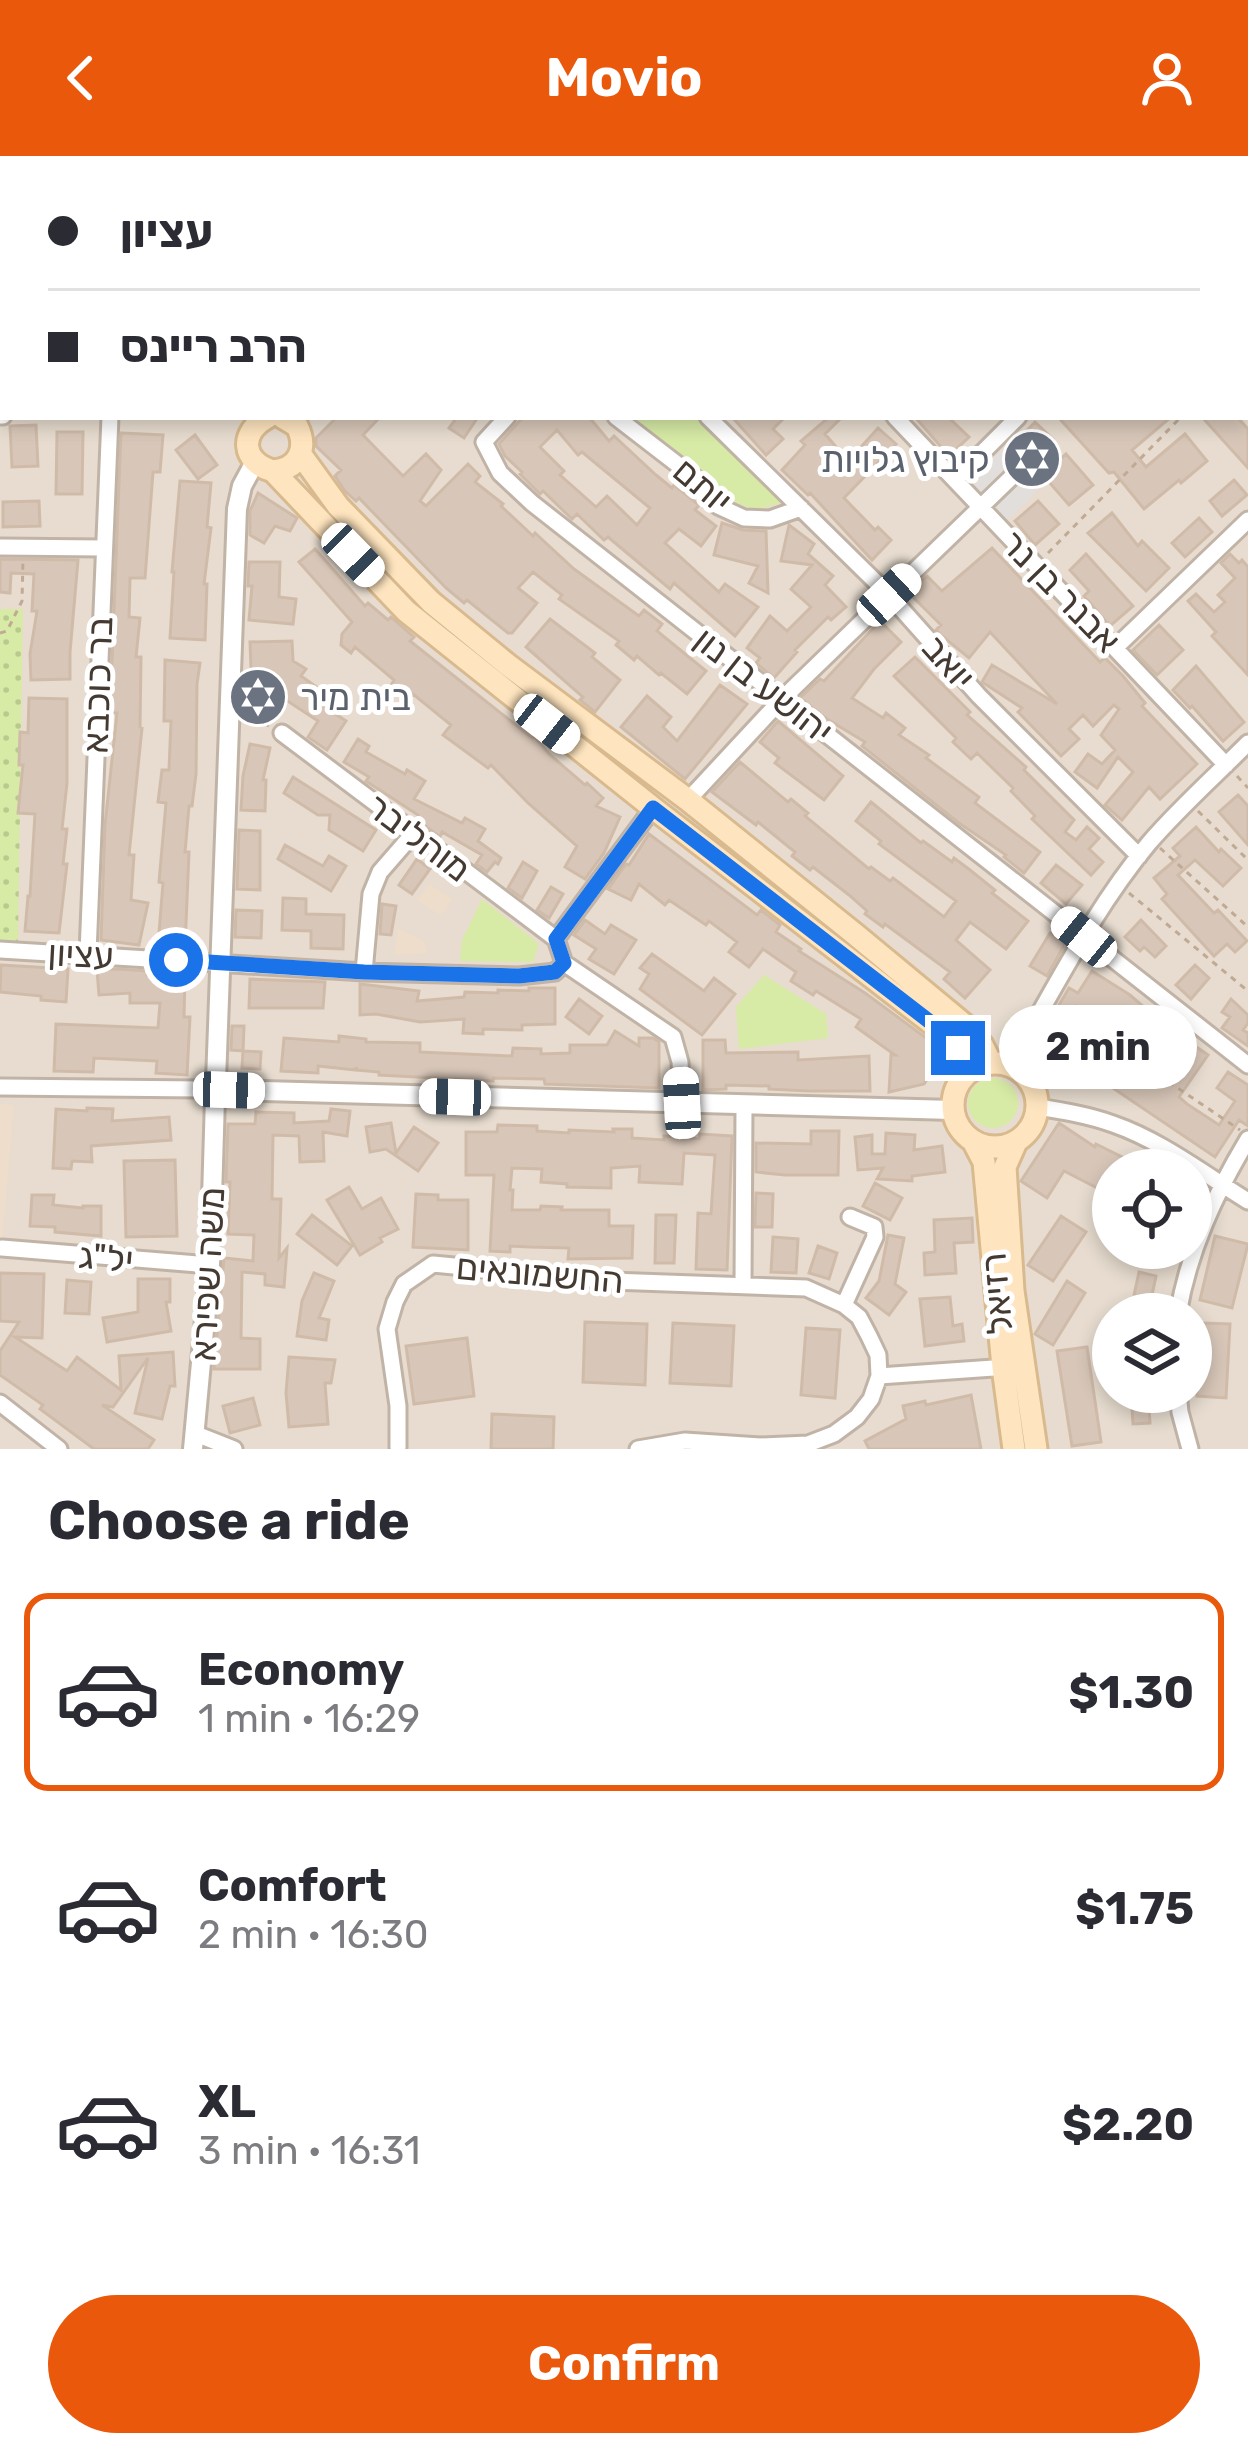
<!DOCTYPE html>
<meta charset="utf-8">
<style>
body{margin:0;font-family:Rubik,Heebo,sans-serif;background:#f2f2f3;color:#2b2b33;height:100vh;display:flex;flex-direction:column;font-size:45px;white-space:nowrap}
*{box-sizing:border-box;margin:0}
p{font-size:39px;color:#7c7c81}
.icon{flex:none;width:66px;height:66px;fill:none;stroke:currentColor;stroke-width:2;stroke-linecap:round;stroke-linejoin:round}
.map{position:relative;height:1293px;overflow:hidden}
.sheet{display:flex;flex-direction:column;background:#fff;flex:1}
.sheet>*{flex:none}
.banner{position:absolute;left:0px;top:0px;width:1248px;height:264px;box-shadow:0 6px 18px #0003;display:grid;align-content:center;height:264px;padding:0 48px;background:#fff}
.tools{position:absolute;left:1092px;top:993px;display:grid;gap:24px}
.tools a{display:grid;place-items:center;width:120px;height:120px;border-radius:50%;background:#fff;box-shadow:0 6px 18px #0003;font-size:60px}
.end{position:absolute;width:54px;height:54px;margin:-27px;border:15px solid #1a73e8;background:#fff;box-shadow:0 0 0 6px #fff}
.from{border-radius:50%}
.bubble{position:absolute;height:84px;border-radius:42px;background:#fff;box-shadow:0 6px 18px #0003;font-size:39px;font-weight:700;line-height:84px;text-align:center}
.car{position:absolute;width:36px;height:72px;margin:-36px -18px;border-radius:15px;box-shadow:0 0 9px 3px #0007;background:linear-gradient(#fff 24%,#345 0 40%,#fff 0 76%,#345 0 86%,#fff 0)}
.banner b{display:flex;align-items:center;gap:42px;height:114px;font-size:45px}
.banner b+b{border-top:3px solid #e1e1e2}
.banner i{width:30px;height:30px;background:#2b2b33}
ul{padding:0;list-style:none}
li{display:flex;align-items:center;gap:36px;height:198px;margin:0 24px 18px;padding:0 24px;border:6px solid transparent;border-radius:24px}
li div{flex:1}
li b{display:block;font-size:45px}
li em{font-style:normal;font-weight:700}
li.active{border-color:#ea580c}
li>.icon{width:108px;height:108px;stroke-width:1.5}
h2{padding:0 48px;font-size:54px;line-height:144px}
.button{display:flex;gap:24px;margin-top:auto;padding:24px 48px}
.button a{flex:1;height:138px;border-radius:72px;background:#ea580c;color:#fff;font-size:48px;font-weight:700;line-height:138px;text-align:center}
header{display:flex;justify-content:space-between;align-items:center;height:156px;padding:0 48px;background:#ea580c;color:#fff;font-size:54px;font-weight:700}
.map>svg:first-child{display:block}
</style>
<header><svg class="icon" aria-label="back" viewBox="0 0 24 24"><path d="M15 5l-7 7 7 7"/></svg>Movio<svg class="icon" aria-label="person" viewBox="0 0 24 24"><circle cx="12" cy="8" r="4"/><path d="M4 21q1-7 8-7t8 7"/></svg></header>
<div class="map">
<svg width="1248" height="1293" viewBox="0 0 1248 1293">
<defs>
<pattern id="garden-dots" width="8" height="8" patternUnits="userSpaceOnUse" patternTransform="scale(3)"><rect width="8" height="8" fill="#d7eba6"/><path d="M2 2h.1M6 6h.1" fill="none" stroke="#baca8f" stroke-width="1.8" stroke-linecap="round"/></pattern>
</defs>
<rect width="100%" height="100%" fill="#f2ebe1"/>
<path fill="#e7dccf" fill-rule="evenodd" d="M0 0H1248V1293H0ZM3 3H1245V261H3ZM1113 1014H1191V1092H1113ZM1113 1158H1191V1236H1113Z"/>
<path fill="#edddca" d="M429 728 452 743 441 760 417 744Z
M398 772 424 785 427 797 394 799Z
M0 948 14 949 2 1090H0Z"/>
<path fill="#d7eba6" d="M627 261H694L781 347 755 354 725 342Z
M482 743 539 788 533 806 460 805 462 784Z
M764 819 826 858 828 882 739 893 736 851Z
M968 947a25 25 0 1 1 50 0a25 25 0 1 1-50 0Z"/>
<path fill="url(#garden-dots)" d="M0 453H23L18 785H0Z"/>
<path fill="#e2dedb" d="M1001 294 1039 333 1005 366 967 327Z"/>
<path fill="#d8c7b9" stroke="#d0bba9" stroke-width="3" fill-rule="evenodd" d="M337 261H380L363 279 403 320 426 298 441 314 420 345 426 350 468 308 480 320 475 326 503 348 501 350 533 380 535 377 574 413 639 460 644 454 662 468 657 475 706 515 687 538 661 517 659 519 637 500 634 504 616 489 619 485 559 443 562 439 533 416 518 432 537 447 512 477H508L467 444 464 447 446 432 359 342 356 345 345 335 335 320 341 314 316 290V282Z
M457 261H478L464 282 449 272Z
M523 261H589L609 285 614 280 656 319 672 332 674 329 699 349 695 354 716 370 701 390 679 373 665 387 719 436 725 428 758 451 735 480 674 427 670 433 608 381 604 384 577 358 572 363 543 335 540 338 520 318 522 316 505 300 499 288ZM557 274 578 299 582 296 650 352 637 369 607 340 596 351 560 319 564 315 540 291Z
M732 261H785L773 273 783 283 766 299Z
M829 261H842L825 278 843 299 846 296 851 302 878 272 896 288 844 342 875 374 878 371 891 384 872 404 810 337 808 339 782 314 805 289 801 285Z
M915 261H948L969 281 949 300Z
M1058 261H1171L1132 294 1146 311 1185 278 1207 305 1181 327 1179 324 1144 353 1114 316 1109 317Z
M1202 261H1237L1248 273V312Z
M1035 266 1053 283 1030 307 1012 290Z
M36 269 38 310 12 311 10 270Z
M57 276H83L82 338H56Z
M121 277 163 279 160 316H153L145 422H130L129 461 140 462 136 501H141L140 571 142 572 129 699H134L131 744 148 747 139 789 101 784 105 669 117 557H110Z
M195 279 217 309 198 323 176 294Z
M1066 298 1093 329 1069 349 1043 319Z
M1234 324 1247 339 1222 360 1210 345Z
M180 325 211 327 207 371 211 372 204 428H207L205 484 170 482 174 416H172Z
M258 337 297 362 290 375 275 370 264 387 250 379V355Z
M39 345 40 370 3 371V346Z
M1038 345 1059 368 1035 389 1015 365Z
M1112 357 1138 390 1142 385 1169 412 1146 435 1088 377Z
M1199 362 1212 376 1185 401 1172 387Z
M722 367 743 374 766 375 768 437 749 427 758 410 714 399Z
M789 369 814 388 808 398 833 420 825 429 846 451 831 464 828 461 795 494 797 496 774 522 756 507 760 502 747 492 770 460 787 475 811 451 791 433 812 409 781 405Z
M992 392 1100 506 1105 502 1123 520 1145 547 1142 550 1197 608 1160 643 1149 631 1122 664 1105 649 1133 616 1118 601 1097 632 1075 616 1088 598 1102 608 1115 594 1101 579 1119 553 1114 549 1093 570 1083 559 1069 573 1079 583 1061 600 1018 556 1022 552 982 526 992 509 1057 548 990 476 969 502 942 480 936 474 941 469 909 437 927 420 942 435Z
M315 393 365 450 368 447 388 464 391 461 414 481 410 485 532 582 534 580 549 598 585 629 587 627 603 642 596 650 620 661 604 697 585 723 565 711 577 690 528 647 491 609 488 612 443 579 451 569 413 538 408 544 390 531 394 524 355 491 351 497 341 489 342 478 352 466 299 406Z
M1086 398 1133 450 1110 470 1084 440 1089 435 1070 414Z
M1230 398 1239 407 1242 404 1248 411V519L1212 480 1216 476 1188 445 1196 438 1214 456 1225 446 1218 439 1235 422 1221 407Z
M0 403 78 404 70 496V523L31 524 30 498 37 455H32L34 418 11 417 10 437 0 436Z
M249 406H280L279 441 296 443 293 468 249 464 252 430H248Z
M550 463 595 497 592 501 620 524 595 556 580 544 583 541 526 491Z
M880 465 901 486 874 513 852 542 883 562 886 557 905 572 899 579 929 599 926 602 979 641 975 647 1040 696 1024 717 1004 701 1006 699 959 667 862 590 865 586 827 563 800 542 820 523 824 525Z
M1159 469 1183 494 1157 519 1133 494Z
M292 485 293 505 306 513 301 520 322 535 316 545 346 565 327 594 308 581 318 565 286 544 278 555 246 534 251 512 250 486Z
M915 501 970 556 967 559 1026 611 1024 614 1074 664 1065 676 1076 684 1087 671 1099 682 1089 693 1103 706 1091 719 1032 663 1035 660 1011 635 1013 632 977 597 971 603 953 586 956 582 894 520Z
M165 504 200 507 197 528 196 618 192 650H189L185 696H189L185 791 158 789 163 727 159 726 166 647 158 646 162 614H169L171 565H164Z
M1196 510 1244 566 1223 585 1192 550 1190 552 1173 534Z
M720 529 747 548 685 623 621 571 647 540 671 561 663 571 677 585Z
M29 542 67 543V627L62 673H67L63 708H67L59 777 25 775 28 740H30L35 658 18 657 23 609H19L20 576 28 577Z
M778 565 843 620 824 644 775 607 779 602 760 586Z
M358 583 369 590 366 596 405 618 407 614 425 625 414 643 462 667 465 662 485 673 478 685 501 702 498 708 495 706 487 716 476 708 482 699 442 676 440 681 416 663 418 659 366 625 369 621 344 606Z
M250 588 270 592 263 624H266L265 655 241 654 243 620Z
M740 606 788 646 791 643 808 657 805 660 869 713 871 711 890 725 893 722 944 761 956 745 879 688 881 685 856 665 871 646 921 687 923 685 952 706 954 702 970 714 995 734 992 737 1028 765 1006 793 970 766 956 784 990 814 965 842 944 823 950 816 885 768 883 771 865 758 867 755 849 739 813 711 810 714 792 700 795 696 758 666 756 669 712 636Z
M293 621 376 674 363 695 329 674 330 659H318L284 637Z
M1238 639 1248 650V689L1219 656Z
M1196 671 1219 696 1221 693 1241 712 1223 730 1195 704 1178 719 1214 757 1218 754 1247 785 1235 796 1227 788 1214 800 1162 743 1167 738 1154 722 1180 700 1173 692Z
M239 674 260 675V734L237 733Z
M649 678 757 759 761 754 780 769 776 776 801 793 799 795 865 837 937 890 944 899 924 928 889 936 891 899H895L856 871 861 863 816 835 813 839 791 825 796 816 763 793 749 811 729 796 737 786 709 765 706 769 669 744 665 749 639 728 631 744 608 733 626 708 629 709Z
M285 689 323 710 329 700 346 710 331 735 278 703Z
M417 703 430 713 412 738 399 729Z
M523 706 537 715 522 742 508 732Z
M1056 709 1082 729 1066 748 1041 727Z
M551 731 563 738 549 762 537 754Z
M283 742 306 743V758L344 759 343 793 311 792V775L282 774Z
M382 748 396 750 391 779 380 778Z
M236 754 262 755 261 782 235 781Z
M585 764 605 778 611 769 636 784 614 818 589 803 596 793 574 779Z
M1141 764 1166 790 1155 801 1144 791 1140 795 1125 781Z
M1050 777 1066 786 1047 820 1030 810Z
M652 798 704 835 714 822 735 838 702 879 640 833 649 818 640 812Z
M1 809 68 813 66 846 41 844V840L0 836Z
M1195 809 1209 822 1191 843 1176 829Z
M117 813 147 815V819L185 820 184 861H190L187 919 156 917 157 905 94 902 93 916 54 915 56 868 158 872 160 847H130V837L99 839 97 814Z
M1092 815 1130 839 1167 871 1208 899 1179 941 1187 948 1219 969 1235 945 1217 932 1228 916 1248 929V970L1239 964 1215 1001 1107 928 1114 916 1101 908 1109 894 1126 904 1144 877 1119 857 1115 864 1106 859 1101 867 1076 850 1065 868 1092 884 1078 909 1051 893 1048 898 1035 890 1069 832 1078 837Z
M250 823 325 826 323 852H249Z
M360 828 419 835 417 845 464 841 465 836 498 837V834L529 835V832H555V868L522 869V874L483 873V878L463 877 464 863 420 866 376 858 360 859Z
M579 843 602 860 589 878 566 861Z
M1231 843 1248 859V867L1243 874 1248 877V890L1222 872 1230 861 1222 856Z
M232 870H244L243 895 231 894Z
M615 875 639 890V882H653L659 886V932L545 928 544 923 493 922V925L379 919V916L357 914 356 911V914L318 910V917L281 915 284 882 339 886V880L366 883V886L420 887V896L512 900 513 892 541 893V898L570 897V889H607Z
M703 884H725L726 897 798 896V904L869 900 870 935H809L769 933V930L726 929V933L703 934Z
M243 895 261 896 260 913 242 912Z
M87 952 113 953 112 965 169 961 171 984 91 990 92 1006 72 1005 71 1013 53 1012 56 953 87 955Z
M331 953 350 955 347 980 323 976 324 1005 300 1006 299 980 273 979 272 1043H281L279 1102 287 1092 284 1131 265 1129V1118L242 1116 241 1182 260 1183V1213H214L224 1102 253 1105 254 1079 228 1078 230 1026H226L228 968H255L256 956 294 957V967L329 965Z
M391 967 396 997 414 971 438 987 418 1015 386 993 370 996 366 971Z
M1059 967 1095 991 1096 988 1128 1004 1123 1014H1113V1040L1064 1015 1047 1042 1021 1025Z
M498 969 537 970V975L569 977V974L614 976 613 973H632V982L664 984V980L699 983 700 978 732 980 727 1114 696 1113 698 1057 711 1058 715 999 684 997 682 1028 639 1026 640 1010 611 1012V1032L567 1031V1028L541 1026 542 1013 512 1012 510 1034H513L512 1054H540L541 1050 562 1051 561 1054H609V1070H633L632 1102 568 1103 569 1092 530 1091 510 1090V1096L490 1095 494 1019H466V976H497Z
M811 975H839L838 1019H785L756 1016V987L811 988Z
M886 977 915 979 914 994 942 990 945 1016 912 1020V1025L877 1023 883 1012 858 1014 855 981 872 979V998H885Z
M175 1004 177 1080 126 1081 124 1005Z
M875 1027 902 1042 890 1064 863 1050Z
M349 1031 362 1053 381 1042 398 1073 380 1082 382 1086 360 1099 327 1044Z
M756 1037 773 1038 772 1071H755Z
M416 1038 438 1039V1044H468V1094L413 1091Z
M32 1039H54L53 1049 83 1052V1050H101V1080L55 1076V1071L30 1070Z
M312 1059 352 1090 337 1109 297 1078Z
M656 1059H676L674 1107H655Z
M1061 1060 1086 1076 1053 1125 1028 1109Z
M972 1062 973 1086 954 1087 956 1117 925 1119 924 1097 935 1096 934 1064Z
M888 1079 904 1082 895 1128 906 1136 889 1159 866 1142 879 1125Z
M1215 1080 1248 1088 1232 1152 1200 1144Z
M773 1081 798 1083 796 1117 771 1116Z
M818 1090 837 1097 829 1123 809 1117Z
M1139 1116 1156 1120 1148 1158H1130Z
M0 1117 44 1118 42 1182 15 1181 67 1215 77 1201 121 1234 119 1200 173 1196 175 1230H170L162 1263 135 1257 148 1202 113 1251 102 1249 154 1284 148 1293H94L40 1253 43 1249 0 1219V1195L19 1166 0 1165Z
M314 1117 334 1125 319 1162 329 1164 326 1184 297 1180 302 1145Z
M138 1123H170V1146H166L171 1175 107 1186 103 1162 138 1156Z
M67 1124 91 1126 89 1158 65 1157Z
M1067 1125 1085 1137 1053 1189 1035 1178Z
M950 1141 953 1170 962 1168 964 1185 925 1190 920 1143Z
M585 1166 647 1168 645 1229 583 1226Z
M673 1167 734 1170 731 1230 670 1227Z
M1201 1167 1230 1168 1226 1242 1197 1240Z
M806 1172 840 1174 835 1242 801 1239Z
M467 1182 474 1240 414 1248 406 1190Z
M1087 1191 1101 1286 1072 1290 1057 1195Z
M289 1201 335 1204 331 1227H325L328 1268 289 1271 286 1237Z
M1131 1236H1148L1150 1267 1133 1268Z
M971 1239 981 1293H869L865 1285 906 1263 903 1250 925 1245 926 1249Z
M253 1242 260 1269 230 1277 223 1250Z
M492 1258 554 1261 553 1293H491Z"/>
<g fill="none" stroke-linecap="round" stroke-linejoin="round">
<defs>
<path id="service" d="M1245 130 1248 133"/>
<path id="minor" d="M551 0 554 3
M304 3 308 0
M433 3 436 0
M583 3 586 0
M809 3 812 0
M1137 3 1140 0
M1245 43 1248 40
M0 260H3
M507 261 484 286 500 317 532 347 1248 909
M616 261 699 325 718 350 744 362 770 363 801 352
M708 261 889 439 979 540 1139 700
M895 261 1226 609
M955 324 1018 261
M0 391 102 392
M1115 492 1248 364
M282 577 556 783
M688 644 781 544 1020 313
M556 783 653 652
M0 794 364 816 519 820 555 816 564 807 556 783
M88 797 110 261
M564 807 673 881 680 906 682 947
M364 816 371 738 380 716 413 678
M1010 909C1054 834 1093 754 1149 687 1179 652 1215 620 1248 587
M0 931 200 933 209 929
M1037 951C1063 955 1088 959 1113 968 1162 985 1204 1018 1248 1045
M2 1092 210 1109
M743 1128 744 950
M844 1149 875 1081 874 1071 850 1061
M1178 1158C1189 1094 1215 1038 1248 983
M879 1220 1008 1211
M1178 1236 1180 1256 1190 1293
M0 1247 59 1293
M196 1278 234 1293
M398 1291V1250L387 1173 395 1146 404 1128 433 1108 611 1125 806 1132 844 1149 859 1161 869 1180 878 1199 879 1220 871 1243 857 1261 834 1278 808 1288 760 1290 685 1285 638 1293"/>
<path id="tertiary" d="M216 925 237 353 242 330 255 306
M223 930 229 934 953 954
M193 1293 210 1109 215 942"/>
<path id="secondary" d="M36 0 39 3
M65 0 67 3
M268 261C239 276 241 306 273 315 299 313 308 292 297 270L282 261
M301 299 338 350 431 446 508 509 688 644 856 779 967 871 982 889 991 907
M273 315 406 455 653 652 947 879 958 892 968 916
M953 949a42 42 0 1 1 84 0a42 42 0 1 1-84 0Z
M973 985 984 1006 1003 1211 1014 1293
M1016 986 1005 1011 1013 1135 1036 1293"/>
</defs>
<use href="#service" stroke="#c1b4a7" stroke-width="14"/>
<use href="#minor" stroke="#c1b4a7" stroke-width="21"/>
<use href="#tertiary" stroke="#c1b4a7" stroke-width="24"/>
<use href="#secondary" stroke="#d9ba8f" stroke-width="27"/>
<path stroke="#c1aa94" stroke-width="3" stroke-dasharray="6 6" stroke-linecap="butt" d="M962 3 966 0
M1245 187 1248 190
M1245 196 1248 193
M1048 397 1181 261
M0 477 7 475 22 445 23 404
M246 557 269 570
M1237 620 1248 632
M1198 655 1248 704
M1160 692 1248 771
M1129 737 1248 835
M1059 852 1240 974"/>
<use href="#service" stroke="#fff" stroke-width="8"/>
<use href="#minor" stroke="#fff" stroke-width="15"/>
<use href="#tertiary" stroke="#fff" stroke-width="18"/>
<use href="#secondary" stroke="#ffe5bf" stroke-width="21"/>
</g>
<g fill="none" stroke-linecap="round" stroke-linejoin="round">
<path stroke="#1a73e8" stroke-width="15" d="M176 804 364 816 519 820 555 816 564 807 556 783 653 652 947 879 958 892"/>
</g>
<defs>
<symbol id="synagogue-disc" viewBox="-11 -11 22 22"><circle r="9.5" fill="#6b7280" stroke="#fff"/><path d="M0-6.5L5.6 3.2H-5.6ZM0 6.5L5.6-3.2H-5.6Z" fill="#fff"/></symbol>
</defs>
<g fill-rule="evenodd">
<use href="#synagogue-disc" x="999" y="270" width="66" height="66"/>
<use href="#synagogue-disc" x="225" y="508" width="66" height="66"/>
</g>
<g text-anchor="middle" stroke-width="10" stroke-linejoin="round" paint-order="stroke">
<g font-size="36" fill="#5b616d" stroke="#fff" text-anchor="end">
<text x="990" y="316">קיבוץ גלויות</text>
<text x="300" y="554" text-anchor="start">בית מיר</text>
</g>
<g font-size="36" fill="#443a32" stroke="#fff">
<text transform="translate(703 329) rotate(40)" y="13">יותם</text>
<text transform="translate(1061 435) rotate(46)" y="13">אבנר בן נר</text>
<text transform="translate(949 506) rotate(48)" y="13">יואב</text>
<text transform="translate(97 529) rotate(-88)" y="13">בר כוכבא</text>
<text transform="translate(764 529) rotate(38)" y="13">יהושע בן נון</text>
<text transform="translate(419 681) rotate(37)" y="13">מוהליבר</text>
<text transform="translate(81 798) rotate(3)" y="13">עציון</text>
<text transform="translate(106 1101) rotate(5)" y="13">יל"ג</text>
<text transform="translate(540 1117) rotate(5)" y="13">החשמונאים</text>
<text transform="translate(207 1118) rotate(-87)" y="13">משה שפירא</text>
<text transform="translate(996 1138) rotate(-95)" y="13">רזיאל</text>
</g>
</g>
</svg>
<div class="tools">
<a><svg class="icon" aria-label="locate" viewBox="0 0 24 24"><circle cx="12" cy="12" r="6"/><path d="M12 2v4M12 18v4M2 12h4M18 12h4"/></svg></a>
<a><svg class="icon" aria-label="layers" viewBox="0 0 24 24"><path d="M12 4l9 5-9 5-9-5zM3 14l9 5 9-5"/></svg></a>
</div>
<i class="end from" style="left:176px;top:804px"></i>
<i class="end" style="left:958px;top:892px"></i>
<div class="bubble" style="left:999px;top:849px;width:198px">2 min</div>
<i class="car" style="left:353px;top:399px;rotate:136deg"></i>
<i class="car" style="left:889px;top:439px;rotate:47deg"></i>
<i class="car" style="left:547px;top:568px;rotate:128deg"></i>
<i class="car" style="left:1084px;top:781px;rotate:309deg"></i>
<i class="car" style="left:229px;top:934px;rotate:92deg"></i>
<i class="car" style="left:455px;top:941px;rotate:272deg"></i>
<i class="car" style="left:682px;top:947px;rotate:357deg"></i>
<div class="banner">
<b><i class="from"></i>עציון</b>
<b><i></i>הרב ריינס</b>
</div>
</div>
<section class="sheet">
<h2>Choose a ride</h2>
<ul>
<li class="active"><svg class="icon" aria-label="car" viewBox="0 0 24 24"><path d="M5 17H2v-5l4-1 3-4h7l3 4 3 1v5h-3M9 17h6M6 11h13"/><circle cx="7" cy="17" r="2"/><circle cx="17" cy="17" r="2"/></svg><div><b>Economy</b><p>1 min · 16:29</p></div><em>$1.30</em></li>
<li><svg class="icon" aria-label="car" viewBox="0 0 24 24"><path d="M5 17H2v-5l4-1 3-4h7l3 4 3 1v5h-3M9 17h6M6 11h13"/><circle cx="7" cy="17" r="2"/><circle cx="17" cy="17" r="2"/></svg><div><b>Comfort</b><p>2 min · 16:30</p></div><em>$1.75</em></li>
<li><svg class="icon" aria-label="car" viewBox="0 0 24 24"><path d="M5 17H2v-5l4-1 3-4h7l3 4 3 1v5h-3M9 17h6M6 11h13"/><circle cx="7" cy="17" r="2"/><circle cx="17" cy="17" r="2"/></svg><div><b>XL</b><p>3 min · 16:31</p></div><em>$2.20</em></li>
</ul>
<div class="button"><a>Confirm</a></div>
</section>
